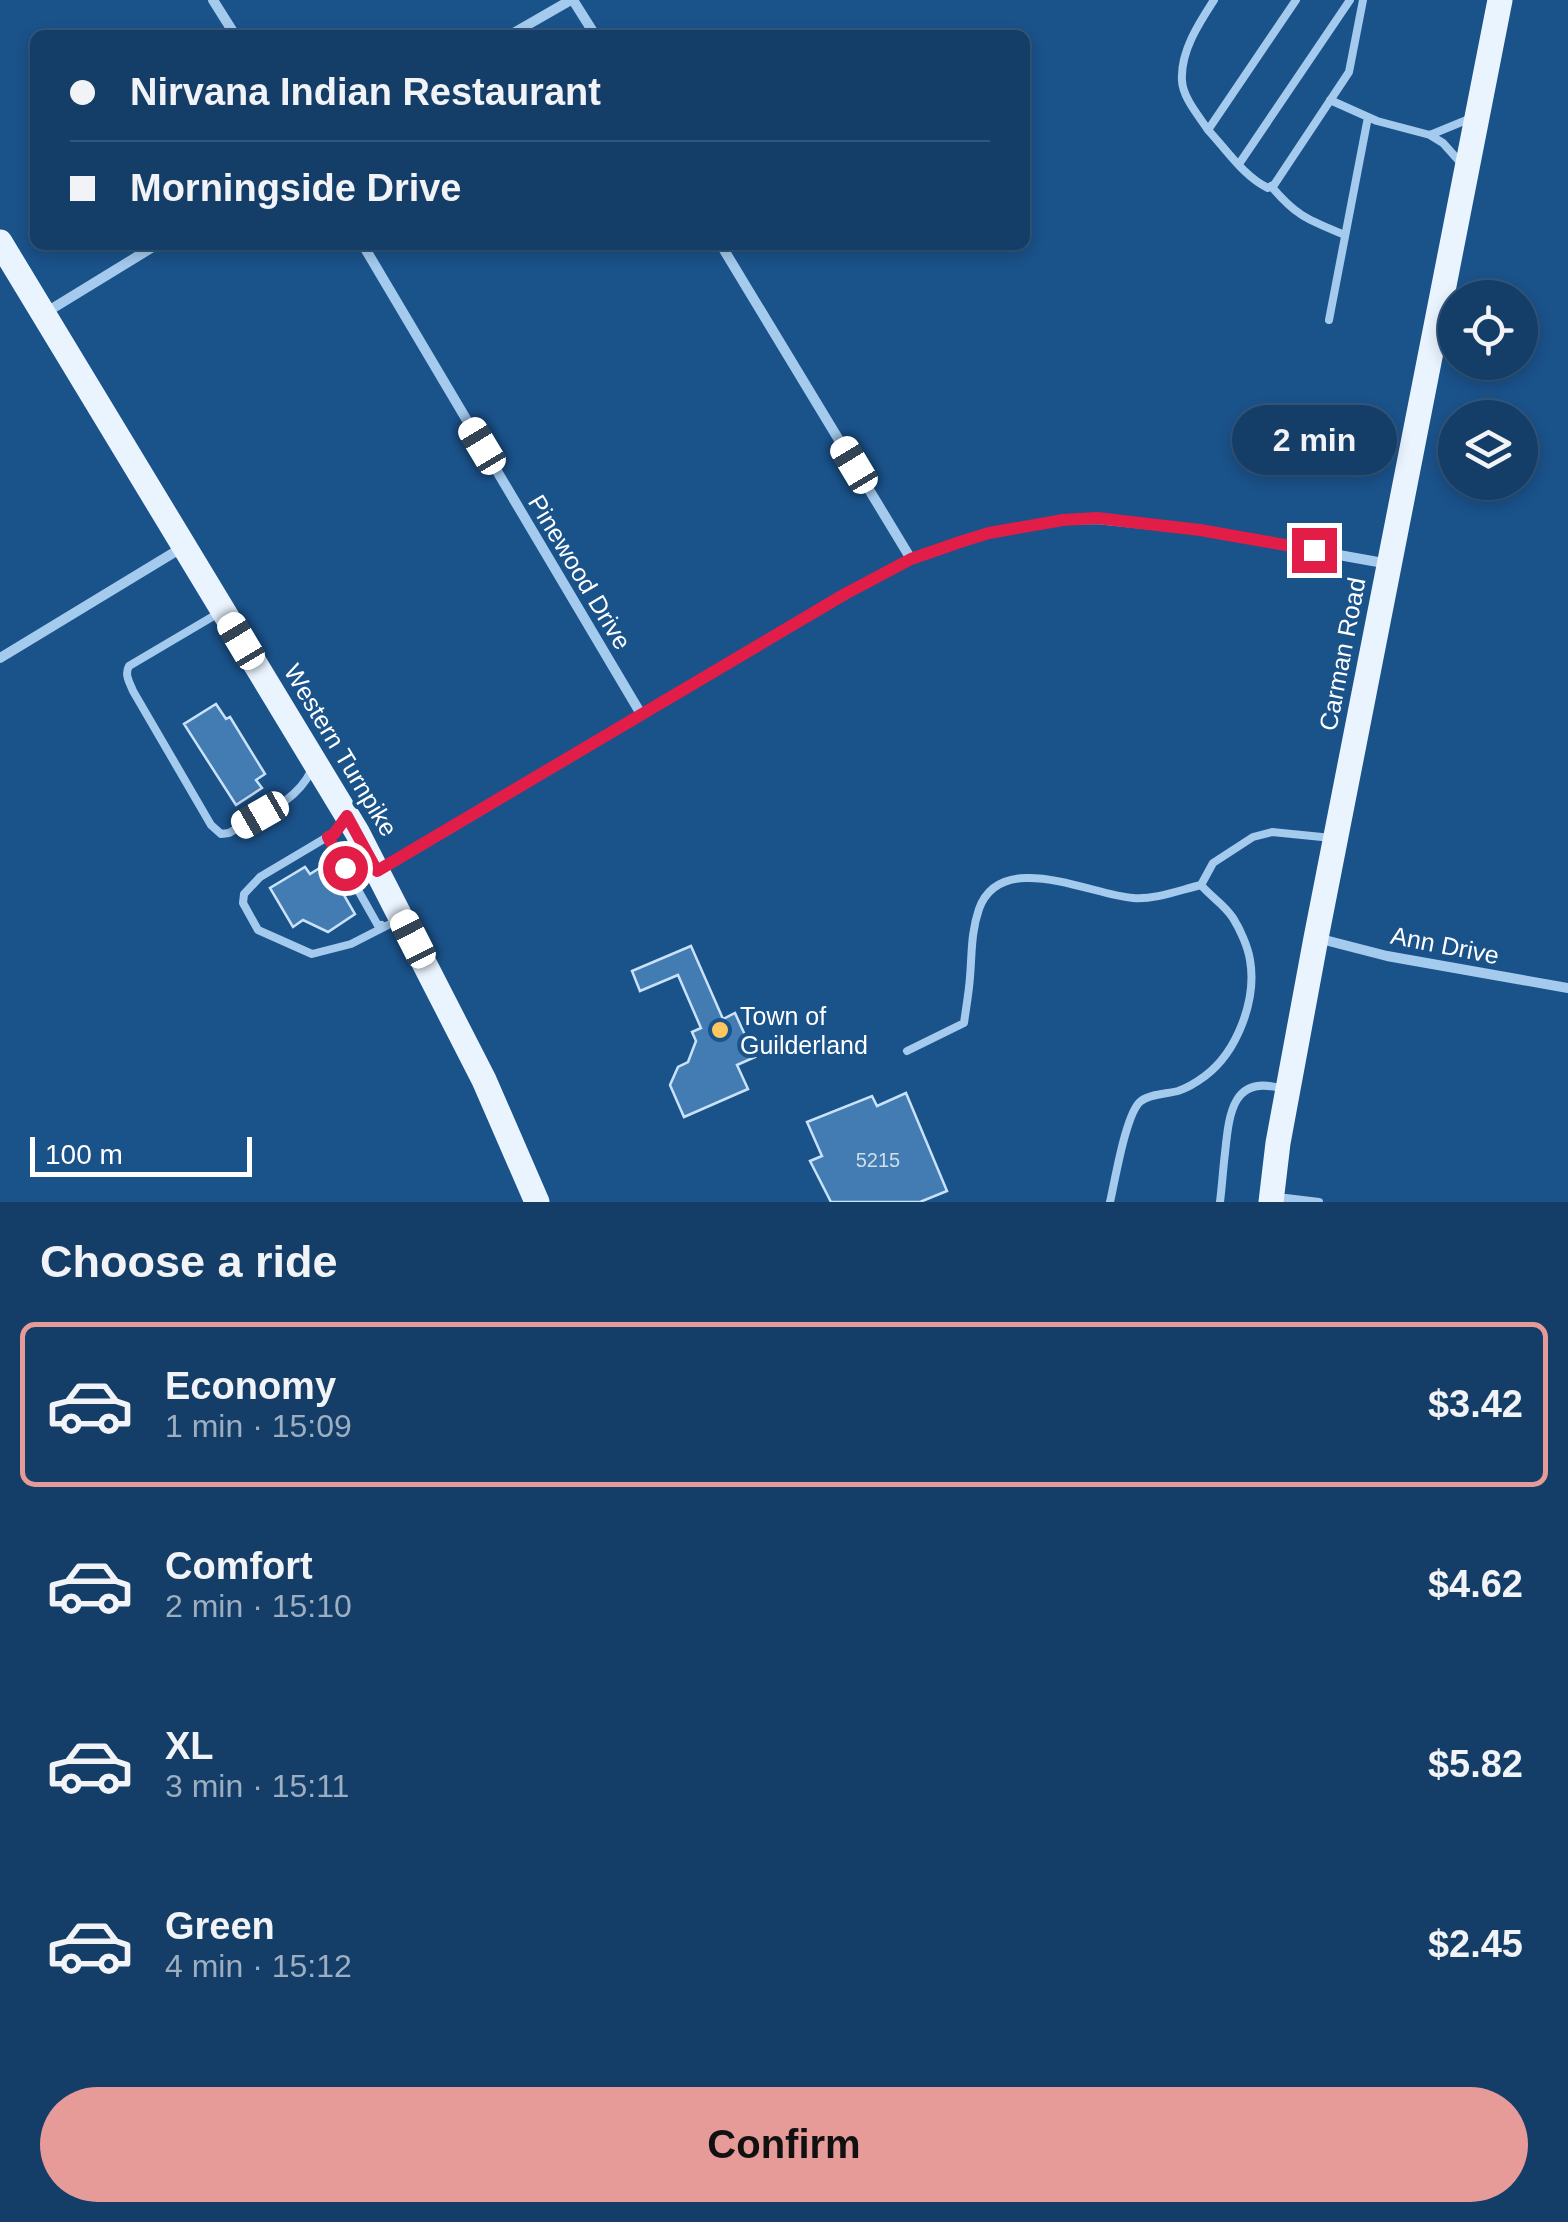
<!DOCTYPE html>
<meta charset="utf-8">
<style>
body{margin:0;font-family:Arial,sans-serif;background:#214971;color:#f1f3f6;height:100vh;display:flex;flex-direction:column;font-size:38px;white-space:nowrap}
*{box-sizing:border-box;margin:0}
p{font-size:32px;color:#9daec0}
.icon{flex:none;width:55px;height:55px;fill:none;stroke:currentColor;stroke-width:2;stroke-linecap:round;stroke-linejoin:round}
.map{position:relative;height:1202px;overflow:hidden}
.panel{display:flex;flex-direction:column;background:#143e68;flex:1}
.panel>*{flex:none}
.guide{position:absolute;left:30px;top:30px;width:1000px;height:220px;border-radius:15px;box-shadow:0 5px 15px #0003,0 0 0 2px #33577c;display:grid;align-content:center;height:220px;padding:0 40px;background:#143e68}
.tools{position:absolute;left:1438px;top:280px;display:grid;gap:20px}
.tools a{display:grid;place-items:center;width:100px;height:100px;border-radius:50%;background:#143e68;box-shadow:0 5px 15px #0003,0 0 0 2px #33577c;font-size:50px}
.scale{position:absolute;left:30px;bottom:25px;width:222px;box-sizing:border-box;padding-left:10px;border:5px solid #fff;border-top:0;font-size:28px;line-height:35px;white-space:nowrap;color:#fff;-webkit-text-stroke:8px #1a528a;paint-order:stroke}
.end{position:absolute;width:45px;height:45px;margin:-22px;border:12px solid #e11d48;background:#fff;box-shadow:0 0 0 5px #fff}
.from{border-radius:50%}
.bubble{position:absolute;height:70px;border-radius:35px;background:#143e68;box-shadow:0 5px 15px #0003,0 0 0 2px #33577c;font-size:32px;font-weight:700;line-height:70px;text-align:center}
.car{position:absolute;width:30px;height:60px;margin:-30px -15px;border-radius:12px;box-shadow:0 0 8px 2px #0007;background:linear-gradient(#fff 24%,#345 0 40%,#fff 0 76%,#345 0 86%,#fff 0)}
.guide b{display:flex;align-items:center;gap:35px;height:95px;font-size:38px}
.guide b+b{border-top:2px solid #33577c}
.guide i{width:25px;height:25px;background:#f1f3f6}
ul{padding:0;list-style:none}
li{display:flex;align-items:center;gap:30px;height:165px;margin:0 20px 15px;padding:0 20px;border:5px solid transparent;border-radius:15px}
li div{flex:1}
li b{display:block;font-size:38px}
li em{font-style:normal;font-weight:700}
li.active{border-color:#e69b98}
li>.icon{width:90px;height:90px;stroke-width:1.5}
h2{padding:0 40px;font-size:45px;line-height:120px}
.button{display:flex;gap:20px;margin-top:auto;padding:20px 40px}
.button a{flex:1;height:115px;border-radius:60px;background:#e69b98;color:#111;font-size:40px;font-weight:700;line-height:115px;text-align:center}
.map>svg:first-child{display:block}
</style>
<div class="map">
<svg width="1568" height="1202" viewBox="0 0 1568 1202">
<rect width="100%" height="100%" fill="#1a528a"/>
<path fill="#437cb2" stroke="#cae2f9" stroke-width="2.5" d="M216 704 226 719 230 717 265 774 256 780 262 788 236 805 184 724Z
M326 864 355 914 328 932 303 920 293 927 270 888 305 867 310 874Z
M691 946 723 1019 735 1013 755 1057 737 1065 748 1089 684 1117 670 1085 678 1067 688 1062 696 1041 692 1032 701 1028 678 975 640 991 632 971Z
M906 1093 947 1191 920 1202H831L810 1161 822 1156 807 1122 872 1096 877 1106Z"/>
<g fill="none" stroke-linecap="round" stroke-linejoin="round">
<path stroke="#a4caed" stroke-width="8" d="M1296 0 1208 130C1226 149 1244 177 1268 188L1274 185 1349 72 1363 0
M1330 100 1377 121 1430 135 1469 119
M1208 130C1199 116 1183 98 1182 81 1180 52 1199 23 1214 0
M1430 135 1443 143 1460 162
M1239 164 1350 0
M1271 186C1297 217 1309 220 1345 235
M1329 320 1368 117
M217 614 129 666C124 675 130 683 133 691L211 825 221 834 229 833C258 816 296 803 311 771
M345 820 334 833 260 877 244 894 243 903 258 930 312 954 351 944 396 921
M328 837 380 929 382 925
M907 1051 964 1023C966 1008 969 992 970 977 972 953 971 932 979 909 1001 848 1091 895 1133 898 1154 900 1180 890 1201 885
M1277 1200 1286 1198 1319 1202
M1110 1202C1115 1181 1126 1112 1141 1101 1150 1094 1167 1094 1178 1091 1187 1088 1197 1082 1205 1076 1237 1052 1257 1000 1250 960 1248 947 1240 929 1233 918 1224 904 1211 897 1201 885L1213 863 1253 837 1272 832 1332 838
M1220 1202C1222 1186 1223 1169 1225 1153 1229 1115 1232 1073 1283 1089"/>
<path stroke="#a4caed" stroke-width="10" d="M213 0 235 35
M573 0 595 35
M510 35 571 0
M363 245 641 714
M721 245 911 559
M45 313 156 245
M0 658 183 547
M380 870 845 594 911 559 963 541 989 533 1063 520 1097 519 1200 530 1389 564
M1317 938 1387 956 1568 988"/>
<path stroke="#eaf4ff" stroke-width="25" d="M0 242 357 832 484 1080 537 1202
M1271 1202 1278 1143 1316 938 1500 0"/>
</g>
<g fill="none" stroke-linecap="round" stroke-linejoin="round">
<path stroke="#e11d48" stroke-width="12" d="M345 868 328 837 334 834 347 816 377 871 845 594 911 559 963 541 989 533 1063 520 1097 518 1200 530 1314 550"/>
</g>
<circle fill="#ffc760" stroke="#1a528a" stroke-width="4" cx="720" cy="1030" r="10"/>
<g text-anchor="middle" stroke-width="8" stroke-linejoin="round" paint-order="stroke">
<g font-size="20" fill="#d0deec">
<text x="878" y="1167">5215</text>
</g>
<g font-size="25" fill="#fff" stroke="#1a528a">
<text transform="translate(580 572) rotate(59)" y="9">Pinewood Drive</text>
<text transform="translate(1342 654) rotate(-79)" y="9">Carman Road</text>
<text transform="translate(341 750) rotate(59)" y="9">Western Turnpike</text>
<text transform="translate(1445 945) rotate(11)" y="9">Ann Drive</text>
</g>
<g font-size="25" fill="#fff" stroke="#1a528a" text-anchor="start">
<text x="740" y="1025">Town of<tspan x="740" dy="29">Guilderland</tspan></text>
</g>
</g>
</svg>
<div class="tools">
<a><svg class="icon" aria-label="locate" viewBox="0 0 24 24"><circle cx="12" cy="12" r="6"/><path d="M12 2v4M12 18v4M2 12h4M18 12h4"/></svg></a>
<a><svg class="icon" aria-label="layers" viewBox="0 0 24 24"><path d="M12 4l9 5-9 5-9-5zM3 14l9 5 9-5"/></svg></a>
</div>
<div class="scale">100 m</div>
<i class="end from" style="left:345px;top:868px"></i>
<i class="end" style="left:1314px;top:550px"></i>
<div class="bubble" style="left:1232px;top:405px;width:165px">2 min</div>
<i class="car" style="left:482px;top:446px;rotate:329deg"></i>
<i class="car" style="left:854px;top:465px;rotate:329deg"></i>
<i class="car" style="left:241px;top:641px;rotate:329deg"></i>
<i class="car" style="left:260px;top:815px;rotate:240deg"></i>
<i class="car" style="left:413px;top:939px;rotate:333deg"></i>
<div class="guide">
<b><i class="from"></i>Nirvana Indian Restaurant</b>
<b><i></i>Morningside Drive</b>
</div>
</div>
<section class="panel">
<h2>Choose a ride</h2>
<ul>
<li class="active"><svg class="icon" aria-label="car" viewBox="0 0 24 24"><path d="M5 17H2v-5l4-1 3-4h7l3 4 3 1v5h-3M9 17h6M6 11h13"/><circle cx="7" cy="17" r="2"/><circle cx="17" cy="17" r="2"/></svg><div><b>Economy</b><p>1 min · 15:09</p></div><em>$3.42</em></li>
<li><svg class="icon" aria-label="car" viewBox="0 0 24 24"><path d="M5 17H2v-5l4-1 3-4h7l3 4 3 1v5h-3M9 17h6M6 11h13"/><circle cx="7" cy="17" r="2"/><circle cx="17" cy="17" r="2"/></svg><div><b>Comfort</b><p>2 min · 15:10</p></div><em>$4.62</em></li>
<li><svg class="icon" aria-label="car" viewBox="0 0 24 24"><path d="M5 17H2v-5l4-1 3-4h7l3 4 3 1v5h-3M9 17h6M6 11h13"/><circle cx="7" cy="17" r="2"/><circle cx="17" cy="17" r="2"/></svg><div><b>XL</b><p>3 min · 15:11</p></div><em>$5.82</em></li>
<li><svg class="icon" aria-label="car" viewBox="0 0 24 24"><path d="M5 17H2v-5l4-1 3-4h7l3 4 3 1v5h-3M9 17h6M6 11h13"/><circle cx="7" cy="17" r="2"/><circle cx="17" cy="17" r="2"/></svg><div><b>Green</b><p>4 min · 15:12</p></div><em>$2.45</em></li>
</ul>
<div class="button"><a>Confirm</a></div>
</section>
